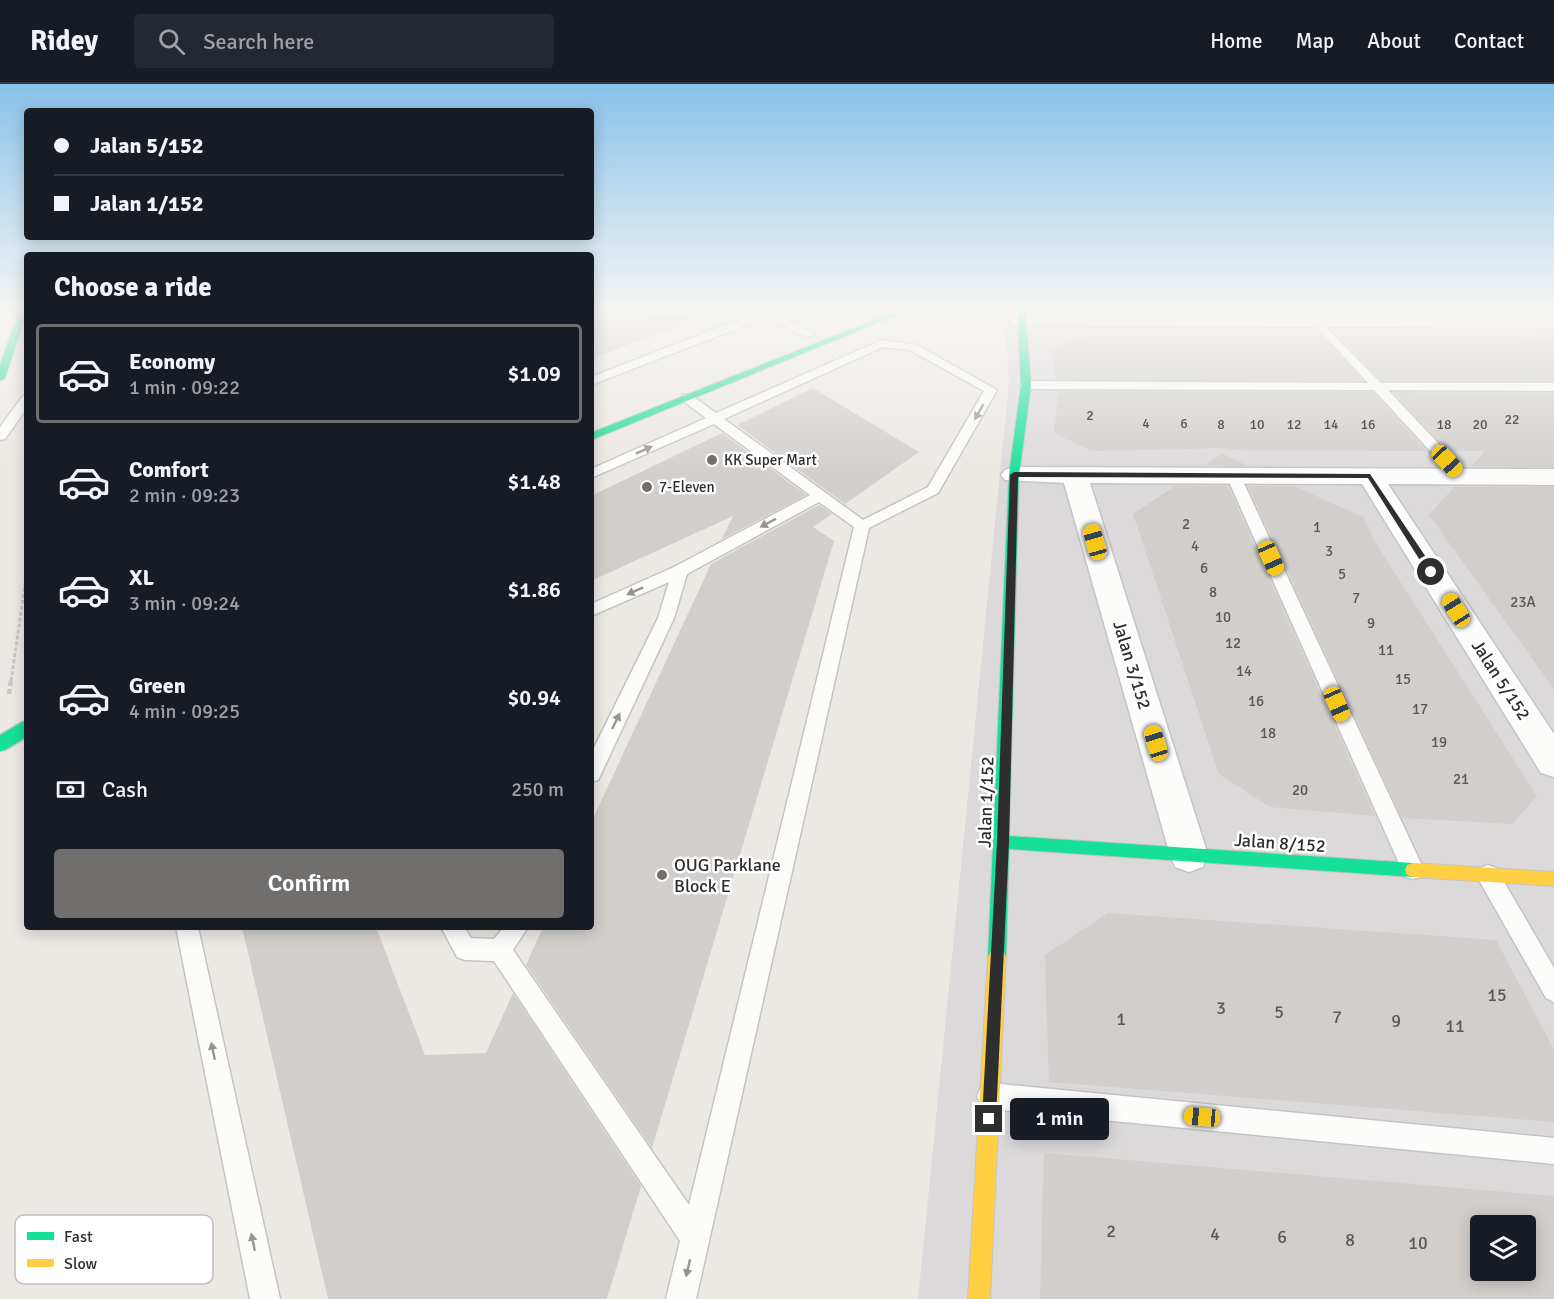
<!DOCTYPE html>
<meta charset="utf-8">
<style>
body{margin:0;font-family:Signika,sans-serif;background:#242831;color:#f1f3f6;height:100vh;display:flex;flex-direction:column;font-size:22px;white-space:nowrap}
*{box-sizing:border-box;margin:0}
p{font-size:20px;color:#9ea1a6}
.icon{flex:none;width:33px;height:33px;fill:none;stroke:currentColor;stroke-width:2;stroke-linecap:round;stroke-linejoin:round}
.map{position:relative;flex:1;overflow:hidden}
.sheet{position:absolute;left:24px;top:168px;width:570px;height:678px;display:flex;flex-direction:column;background:#171b24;border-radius:6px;box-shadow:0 3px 15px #0003}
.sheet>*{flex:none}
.hud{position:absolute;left:24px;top:24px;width:570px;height:132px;border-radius:6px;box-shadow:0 3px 15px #0003;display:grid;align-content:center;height:132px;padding:0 30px;background:#171b24}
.controls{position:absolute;left:1470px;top:1131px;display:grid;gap:12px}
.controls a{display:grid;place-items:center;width:66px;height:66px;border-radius:6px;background:#171b24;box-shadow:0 3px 15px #0003;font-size:30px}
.end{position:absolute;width:27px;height:27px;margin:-14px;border:8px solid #2e2e2e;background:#fff;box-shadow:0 0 0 3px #fff}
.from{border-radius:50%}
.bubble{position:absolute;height:42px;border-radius:6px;background:#171b24;box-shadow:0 3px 15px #0003;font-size:20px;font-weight:600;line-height:42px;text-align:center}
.car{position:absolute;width:18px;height:36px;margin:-18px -9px;border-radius:8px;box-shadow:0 0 4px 2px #0007;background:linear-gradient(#f5c518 24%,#345 0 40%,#f5c518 0 76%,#345 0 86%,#f5c518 0)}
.hud b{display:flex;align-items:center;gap:21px;height:57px;font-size:22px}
.hud b+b{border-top:2px solid #363941}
.hud i{width:15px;height:15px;background:#f1f3f6}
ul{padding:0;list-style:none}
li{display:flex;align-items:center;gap:18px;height:99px;margin:0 12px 9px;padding:0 18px;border:3px solid transparent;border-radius:6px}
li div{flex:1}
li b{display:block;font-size:22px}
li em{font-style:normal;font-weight:600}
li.selected{border-color:#706f6e}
li>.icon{width:54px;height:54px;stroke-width:1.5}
h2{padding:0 30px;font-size:27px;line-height:72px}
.pay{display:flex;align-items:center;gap:15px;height:66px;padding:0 30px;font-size:22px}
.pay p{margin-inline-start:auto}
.button{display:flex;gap:12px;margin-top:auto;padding:12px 30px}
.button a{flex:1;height:69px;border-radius:6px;background:#706f6e;color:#fff;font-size:24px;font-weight:600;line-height:69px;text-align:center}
header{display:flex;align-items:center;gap:36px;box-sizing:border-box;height:84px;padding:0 30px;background:#171b24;border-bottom:2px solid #363941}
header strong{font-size:28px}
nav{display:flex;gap:33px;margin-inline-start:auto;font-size:21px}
.search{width:420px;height:54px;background:#242831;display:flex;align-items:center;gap:15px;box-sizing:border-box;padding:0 21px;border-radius:6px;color:#9ea1a6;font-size:22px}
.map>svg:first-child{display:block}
</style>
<header>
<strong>Ridey</strong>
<div class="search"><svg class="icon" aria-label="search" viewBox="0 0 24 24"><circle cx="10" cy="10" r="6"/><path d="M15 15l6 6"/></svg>Search here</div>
<nav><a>Home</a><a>Map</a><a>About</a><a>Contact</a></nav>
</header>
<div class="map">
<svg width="1554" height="1215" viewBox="0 0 1554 1215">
<rect width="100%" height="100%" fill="#ece8e4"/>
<path fill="#dcd9db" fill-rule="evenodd" d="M1004 224H1554V1215H918L1009 299ZM1480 1142H1526V1186H1480Z"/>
<path fill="#d1cecb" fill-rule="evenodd" d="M591 224H600L697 235 591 275Z
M1086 252H1322L1363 297 1056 295 1052 265Z
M1338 252 1554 253V297H1382Z
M813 304 919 368 845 420 737 341Z
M1058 307 1373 308 1427 367 1227 366 1230 364 1092 367 1054 349Z
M1393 308 1554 309V383L1472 382 1485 367H1448Z
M722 349 806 411 722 455 733 432 591 497V412Z
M1222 370 1248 382 1205 381Z
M1175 402H1228L1375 732 1270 723 1219 690 1133 430Z
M1248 402H1294L1363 433 1375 458 1537 712 1512 740 1402 734Z
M1454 403H1554V605L1429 431Z
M819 421 832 430 813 443 834 457 652 1064 526 881 543 843H591V739L711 480Z
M1108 829 1496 856 1554 966V1038L1049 998 1045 871Z
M242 843H376L425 971 486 969 513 909 641 1102 607 1215H328Z
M1044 1069 1554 1112V1215H1040ZM1480 1142H1526V1186H1480Z"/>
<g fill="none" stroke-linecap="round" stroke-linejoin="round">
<defs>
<path id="lane" d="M757 224H784L776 229 815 251 805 253 767 233 591 301V293L759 228Z
M1318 235 1381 299H1554V307L1388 306 1466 389 1468 392 1461 396 1456 395 1374 306 1026 305 1020 301 1026 297 1368 299 1314 240V236Z
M882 256 917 261 997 306 938 409 869 444 696 1215H666L680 1157 494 877 465 876 457 873 441 843H464L471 854 494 855 504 843H528L513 866 689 1121 854 443 819 418 687 490 674 534 601 690 598 696 591 698V670L658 534 669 498 591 532V520L674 483 810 411 714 340 591 394V385L706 334 683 317V311H691L716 329ZM883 263 910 266 984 307 928 403 863 436 724 335Z
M27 311V324L5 355 0 356V343L23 312Z
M1233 387 1240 391 1424 786 1421 793 1413 795 1405 793 1402 786 1226 391Z
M1488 781 1496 784 1554 884V918L1546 914 1480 798 1477 791 1480 784Z
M176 843H198L280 1215H250Z
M990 999 1554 1054V1080L990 1025 981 1021 977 1012 981 1003Z"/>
<path id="street" d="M1021 231 1554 232V244L1014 241 1011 237 1014 233Z
M1014 383 1554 385V401L1388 400 1554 650V693L1541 689 1362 400 1090 399 1208 771 1203 783 1189 788 1175 783 1170 771 1064 399 1005 396 1001 391 1005 386Z"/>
<path id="fast" d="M20 224H27V227L5 294 0 297V281Z
M904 224H914L591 356V349Z
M1017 224H1025L1031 301 1019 391 1009 752 1413 779 1419 781 1421 786 1419 791 1413 793 1009 765 1006 873 1003 879 997 881 991 879 988 873 1009 391 1021 301Z"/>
<path id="slow" d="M1413 779 1554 788V802L1413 793 1407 791 1405 786 1407 781Z
M997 865 1003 867 1006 873 990 1215H968L988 873 991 867Z"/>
</defs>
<use href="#lane" stroke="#c5c4c5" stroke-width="3"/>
<use href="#street" stroke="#c5c4c5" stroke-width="3"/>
<use href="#fast" stroke="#c5c4c5" stroke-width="2"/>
<use href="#slow" stroke="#c5c4c5" stroke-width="2"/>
<path stroke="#c9c9c8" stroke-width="3" stroke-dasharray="4 2" stroke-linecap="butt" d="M11 597 27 487"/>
<path stroke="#c9c9c8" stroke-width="4.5" stroke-dasharray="5 3" stroke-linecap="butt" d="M9 610 11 596"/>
<use href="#lane" fill="#fcfcfb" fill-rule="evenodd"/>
<use href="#street" fill="#fcfcfb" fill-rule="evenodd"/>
<use href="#fast" fill="#16e098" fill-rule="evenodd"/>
<use href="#slow" fill="#ffcf43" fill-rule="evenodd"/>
<defs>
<path id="fast-bridge" d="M0 660 27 644"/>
</defs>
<use href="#fast-bridge" stroke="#c5c4c5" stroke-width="18" stroke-linecap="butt"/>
<use href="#fast-bridge" stroke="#16e098" stroke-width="15"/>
</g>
<defs><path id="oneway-solid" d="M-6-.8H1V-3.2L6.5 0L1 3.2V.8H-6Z" transform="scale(1.5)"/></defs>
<g fill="#959594">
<use href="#oneway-solid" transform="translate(979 328) rotate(120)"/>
<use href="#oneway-solid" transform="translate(644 366) rotate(-24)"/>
<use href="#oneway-solid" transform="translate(768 439) rotate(152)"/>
<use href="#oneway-solid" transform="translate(635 507) rotate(156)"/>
<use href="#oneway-solid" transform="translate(616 637) rotate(-64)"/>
<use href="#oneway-solid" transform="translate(213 967) rotate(-102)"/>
<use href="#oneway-solid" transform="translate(253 1158) rotate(-102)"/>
<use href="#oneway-solid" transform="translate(688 1184) rotate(103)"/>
</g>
<linearGradient id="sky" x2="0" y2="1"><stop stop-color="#88c2ea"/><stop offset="0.57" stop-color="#f6f5f3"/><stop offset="1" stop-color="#f6f5f3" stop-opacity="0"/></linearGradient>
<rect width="1554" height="394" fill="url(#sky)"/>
<path fill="#2e2e2e" d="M1014 388 1370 390 1436 488 1428 489 1368 394 1018 393 1009 758 996 1035 989 1042 982 1035 997 758 1010 391Z"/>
<g fill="#706f6e" stroke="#fff" stroke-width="2">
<circle cx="712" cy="376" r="6"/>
<circle cx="647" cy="403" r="6"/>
<circle cx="662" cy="791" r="6"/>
</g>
<g text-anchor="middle" stroke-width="5" stroke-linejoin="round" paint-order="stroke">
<g font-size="14" fill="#585857">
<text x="1090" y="336">2</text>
<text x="1512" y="340">22</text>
<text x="1146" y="344">4</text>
<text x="1184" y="344">6</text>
<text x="1221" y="345">8</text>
<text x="1257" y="345">10</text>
<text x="1294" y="345">12</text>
<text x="1331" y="345">14</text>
<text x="1368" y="345">16</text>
<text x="1444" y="345">18</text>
<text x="1480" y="345">20</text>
</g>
<g font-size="15" fill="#2e2e2e" stroke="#fff" text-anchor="start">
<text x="724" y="381">KK Super Mart</text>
<text x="659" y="408">7-Eleven</text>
</g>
<g font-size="15" fill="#585857">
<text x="1186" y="445">2</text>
<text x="1317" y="448">1</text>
<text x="1195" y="467">4</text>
<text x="1329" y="472">3</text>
<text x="1204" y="489">6</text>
<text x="1342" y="495">5</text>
<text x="1213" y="513">8</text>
<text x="1356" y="519">7</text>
<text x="1523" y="523">23A</text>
<text x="1223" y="538">10</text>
<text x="1371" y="544">9</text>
<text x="1233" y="564">12</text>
<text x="1386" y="571">11</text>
<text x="1244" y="592">14</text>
<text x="1403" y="600">15</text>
<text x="1256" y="622">16</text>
<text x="1420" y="630">17</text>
<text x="1268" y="654">18</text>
<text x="1439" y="663">19</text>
<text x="1461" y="700">21</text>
<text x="1300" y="711">20</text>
</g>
<g font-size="18" fill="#2e2e2e" stroke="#fff">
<text transform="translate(1132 581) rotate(73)" y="6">Jalan 3/152</text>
<text transform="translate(1501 596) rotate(57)" y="6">Jalan 5/152</text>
<text transform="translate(986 718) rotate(-88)" y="6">Jalan 1/152</text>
<text transform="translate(1280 759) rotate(4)" y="6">Jalan 8/152</text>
</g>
<g font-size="18" fill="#2e2e2e" stroke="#fff" text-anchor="start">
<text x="674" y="787">OUG Parklane<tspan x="674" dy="21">Block E</tspan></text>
</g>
<g font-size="18" fill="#585857">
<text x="1497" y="917">15</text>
<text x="1221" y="930">3</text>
<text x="1279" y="934">5</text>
<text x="1337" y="939">7</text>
<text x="1121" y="941">1</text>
<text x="1396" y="943">9</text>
<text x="1455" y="948">11</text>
<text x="1111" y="1153">2</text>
<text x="1215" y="1156">4</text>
<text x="1282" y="1159">6</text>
<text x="1350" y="1162">8</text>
<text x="1418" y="1165">10</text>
</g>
</g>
<rect x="15" y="1131" width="198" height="69" rx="9" fill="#fff" stroke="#c0c0c0" stroke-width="1.5"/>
<rect x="27" y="1148" width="27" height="8" fill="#16e098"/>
<rect x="27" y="1175" width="27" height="8" fill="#ffcf43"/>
<g font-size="16" fill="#2e2e2e">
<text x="64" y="1158">Fast</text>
<text x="64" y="1185">Slow</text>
</g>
</svg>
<div class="controls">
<a><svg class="icon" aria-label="layers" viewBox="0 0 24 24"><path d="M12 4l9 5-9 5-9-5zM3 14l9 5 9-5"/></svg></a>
</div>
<i class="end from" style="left:1431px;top:488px"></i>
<i class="end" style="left:989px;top:1035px"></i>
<div class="bubble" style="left:1010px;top:1014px;width:99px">1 min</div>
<i class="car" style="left:1447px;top:377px;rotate:137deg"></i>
<i class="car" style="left:1095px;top:458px;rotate:344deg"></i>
<i class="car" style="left:1271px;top:474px;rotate:156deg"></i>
<i class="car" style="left:1456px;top:526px;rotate:328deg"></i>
<i class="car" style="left:1337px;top:620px;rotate:156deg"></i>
<i class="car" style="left:1156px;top:659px;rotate:343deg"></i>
<i class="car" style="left:1202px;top:1033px;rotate:275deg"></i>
<div class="hud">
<b><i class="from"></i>Jalan 5/152</b>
<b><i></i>Jalan 1/152</b>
</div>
<section class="sheet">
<h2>Choose a ride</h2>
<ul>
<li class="selected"><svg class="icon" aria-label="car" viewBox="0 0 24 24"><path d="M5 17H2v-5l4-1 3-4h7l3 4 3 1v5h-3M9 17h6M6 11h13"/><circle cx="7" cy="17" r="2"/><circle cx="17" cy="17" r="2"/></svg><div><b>Economy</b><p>1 min · 09:22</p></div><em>$1.09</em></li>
<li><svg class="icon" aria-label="car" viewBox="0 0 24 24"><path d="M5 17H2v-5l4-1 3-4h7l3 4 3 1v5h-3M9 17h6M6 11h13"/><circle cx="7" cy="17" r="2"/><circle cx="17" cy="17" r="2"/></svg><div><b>Comfort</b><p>2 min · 09:23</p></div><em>$1.48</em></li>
<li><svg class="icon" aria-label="car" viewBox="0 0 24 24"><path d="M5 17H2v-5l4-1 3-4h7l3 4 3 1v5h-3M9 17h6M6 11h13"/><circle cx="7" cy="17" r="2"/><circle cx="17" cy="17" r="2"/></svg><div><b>XL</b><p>3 min · 09:24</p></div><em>$1.86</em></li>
<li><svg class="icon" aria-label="car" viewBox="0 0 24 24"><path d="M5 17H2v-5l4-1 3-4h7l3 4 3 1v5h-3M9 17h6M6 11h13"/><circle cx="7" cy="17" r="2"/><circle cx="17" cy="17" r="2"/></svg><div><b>Green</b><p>4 min · 09:25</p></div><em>$0.94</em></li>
</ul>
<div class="pay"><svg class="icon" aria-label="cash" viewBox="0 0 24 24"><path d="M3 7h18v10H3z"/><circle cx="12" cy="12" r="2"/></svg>Cash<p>250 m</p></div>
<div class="button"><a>Confirm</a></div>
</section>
</div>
